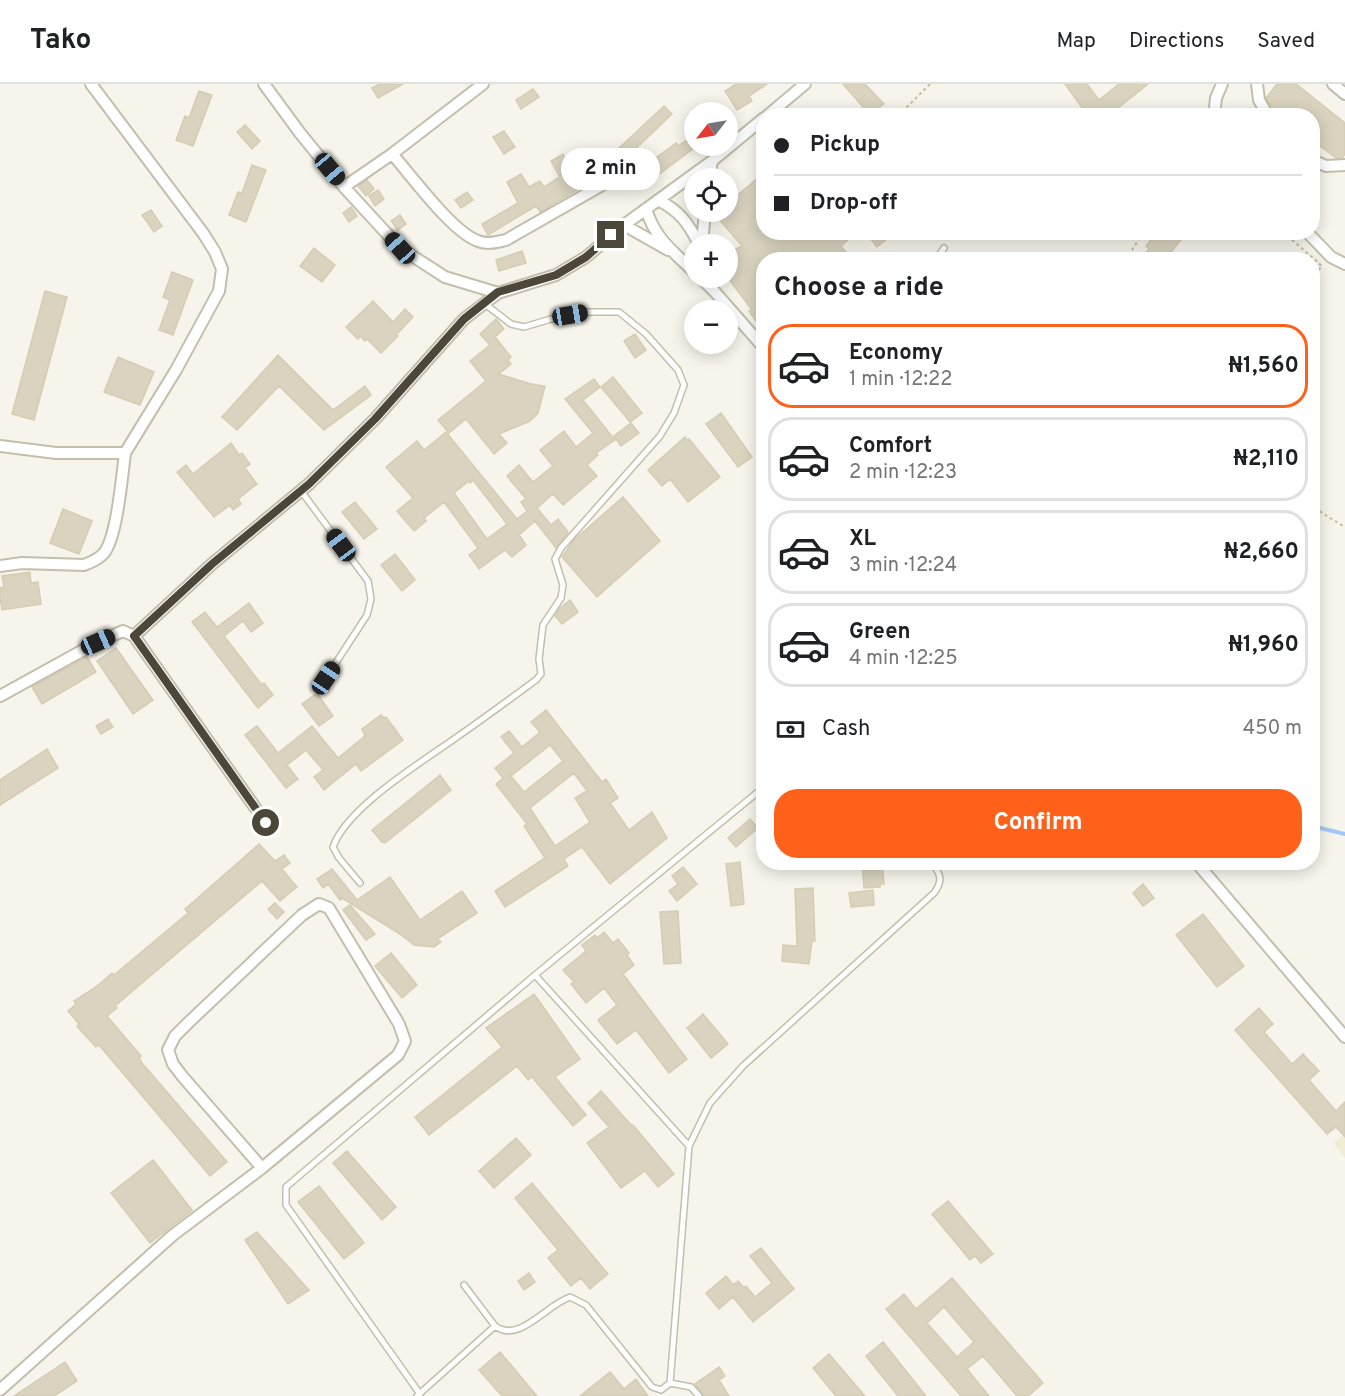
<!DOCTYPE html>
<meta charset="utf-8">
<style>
body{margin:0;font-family:Overpass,sans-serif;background:#f2f2f2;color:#202124;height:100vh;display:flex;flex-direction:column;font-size:22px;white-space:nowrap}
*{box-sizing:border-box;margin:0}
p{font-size:20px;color:#757577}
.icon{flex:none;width:33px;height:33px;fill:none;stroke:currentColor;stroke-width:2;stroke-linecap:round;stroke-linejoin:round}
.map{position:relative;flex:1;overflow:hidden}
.drawer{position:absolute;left:756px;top:168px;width:564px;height:618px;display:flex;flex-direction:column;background:#fff;border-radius:24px;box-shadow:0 3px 15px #0003}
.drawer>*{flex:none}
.guide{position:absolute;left:756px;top:24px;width:564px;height:132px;border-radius:24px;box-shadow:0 3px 15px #0003;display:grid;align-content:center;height:132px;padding:0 18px;background:#fff}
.needle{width:39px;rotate:239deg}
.fabs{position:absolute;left:684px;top:18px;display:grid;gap:12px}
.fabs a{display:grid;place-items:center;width:54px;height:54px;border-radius:50%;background:#fff;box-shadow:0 3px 15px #0003;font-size:30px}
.end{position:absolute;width:27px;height:27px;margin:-14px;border:8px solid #4c4738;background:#fff;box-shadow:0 0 0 3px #fff}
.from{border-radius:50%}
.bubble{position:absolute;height:42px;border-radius:21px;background:#fff;box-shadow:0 3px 15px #0003;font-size:20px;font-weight:700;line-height:42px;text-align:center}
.car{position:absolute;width:18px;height:36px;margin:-18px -9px;border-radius:8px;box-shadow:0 0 4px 2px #0007;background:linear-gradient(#222 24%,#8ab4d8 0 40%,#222 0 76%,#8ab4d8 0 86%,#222 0)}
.guide b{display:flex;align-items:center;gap:21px;height:57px;font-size:22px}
.guide b+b{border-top:2px solid #e0e0e0}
.guide i{width:15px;height:15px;background:#202124}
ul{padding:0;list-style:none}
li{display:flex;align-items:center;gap:18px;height:84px;margin:0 12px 9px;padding:0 6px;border:3px solid #e0e0e0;border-radius:24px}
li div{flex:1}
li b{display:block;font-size:22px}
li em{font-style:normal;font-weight:700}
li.active{border-color:#ff611a}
li>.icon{width:54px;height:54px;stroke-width:1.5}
h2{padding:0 18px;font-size:27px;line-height:72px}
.pay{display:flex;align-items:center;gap:15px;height:66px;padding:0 18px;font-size:22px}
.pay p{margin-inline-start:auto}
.button{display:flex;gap:12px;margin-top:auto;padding:12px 18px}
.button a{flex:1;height:69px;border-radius:24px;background:#ff611a;color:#fff;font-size:24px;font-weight:700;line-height:69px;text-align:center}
header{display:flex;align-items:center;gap:36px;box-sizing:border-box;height:84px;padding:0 30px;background:#fff;border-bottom:2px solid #e0e0e0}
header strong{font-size:28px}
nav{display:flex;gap:33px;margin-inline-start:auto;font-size:21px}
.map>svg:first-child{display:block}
</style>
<header>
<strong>Tako</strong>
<nav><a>Map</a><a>Directions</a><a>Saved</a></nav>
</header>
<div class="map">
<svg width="1345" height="1312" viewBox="0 0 1345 1312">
<rect width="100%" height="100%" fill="#f7f5eb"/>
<path fill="#f0edd4" d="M1345 1050V1074L1333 1059Z"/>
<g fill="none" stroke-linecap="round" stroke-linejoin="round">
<path stroke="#a4c8f6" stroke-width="4" d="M1312 742 1345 750"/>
</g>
<path fill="#d9d3bf" stroke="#d5cdb2" stroke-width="1.5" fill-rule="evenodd" d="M380 0H403L378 14 372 4Z
M736 0H767L749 12 752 17 737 26 725 7Z
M843 0H865L884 20 870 31Z
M1065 0H1087L1099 16 1119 0H1148L1108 32H1088Z
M1277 0H1296L1345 39V70L1342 74H1336L1312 56V32H1282L1272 23 1266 14Z
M533 5 539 13 521 25 516 16Z
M199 7 212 11 193 62 176 56 185 32 189 34Z
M664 22 672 30 627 73 619 64Z
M245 41 260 57 252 65 237 48Z
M504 47 515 63 504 70 493 53Z
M694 51V64L654 94 645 82 676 59 678 62Z
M563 70 572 86 596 71 607 88 540 128 536 122 488 151 482 140 518 119 507 98 521 90 529 103 540 97 544 103 560 93 551 77Z
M252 81 266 86 246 138 229 131 238 108 242 109Z
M764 89V148H857L841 162 852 176H764V210L758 215 761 220 764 218V249L749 227 752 226 728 194V188L732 185 728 178V169L742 162 713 128H728V119Z
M367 96 374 105 366 112 358 102Z
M378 106 384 115 375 122 369 112Z
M467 108 473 116 461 124 455 116Z
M351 123 357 132 349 138 343 129Z
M151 126 162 142 154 148 142 131Z
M400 131 406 140 398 146 391 137Z
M865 148H895L877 163Z
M1157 148H1187L1165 176H1140L1149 165 1146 162Z
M314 164 335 181 322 198 300 182Z
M522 167 526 179 499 187 496 176Z
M172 188 193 196 173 251 159 246 170 216 163 213Z
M45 207 67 213 34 336 12 330Z
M373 217 393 238 405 225 413 233 396 251 398 252 381 269 367 255 365 257 360 252 358 255 346 243Z
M496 235 504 245 495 253 511 273 508 276 511 280 499 290 531 300 545 302 538 329 530 337 499 350 507 359 494 370 466 335 449 349 438 336 486 297 470 277 490 261 480 250Z
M635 250 646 266 635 274 624 257Z
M278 271 333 326 365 302 371 311 324 346 279 302 237 346 222 333Z
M118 273 154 288 140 321 104 308Z
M613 293 642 329 630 338 601 303Z
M594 295 600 303 583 316 615 356 596 369 598 371 587 381 597 392 563 421 553 410 537 424 551 441 558 435 568 448 556 464 535 437 519 451 526 461 512 473 505 466 479 485 469 471 478 464 444 418 424 434 426 437 414 447 397 427 413 414 386 383 417 357 424 366 446 348 517 435 527 427 521 418 526 415 507 392 519 381 533 398 553 382 540 366 564 347 576 363 593 349 565 315ZM473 396 507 440 487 455 454 409 469 397 470 399Z
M721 329 752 373 738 383 706 340Z
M631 339 639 349 621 362 614 352Z
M685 353 687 356 689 355 720 393 688 418 670 395 662 402 648 386Z
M231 359 239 371 242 369 250 380 245 384 257 400 238 415 241 420 233 426 230 421 214 433 177 388 186 381 193 390Z
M623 413 660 457 597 513 562 473 574 456Z
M355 418 377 445 364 455 342 428Z
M63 425 92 437 79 470 50 459Z
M395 470 415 496 402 507 381 481Z
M30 488 31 499 38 498 41 520 2 526 0 512V504L4 503 2 492Z
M570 516 578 528 562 540 555 532 560 524Z
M249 519 263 539 251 548 243 537 224 552 262 601 264 599 273 611 258 624 192 538 205 528 217 543Z
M116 564 153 616 133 630 97 577Z
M87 573 96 588 42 620 32 603Z
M317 609 333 632 319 642 302 620Z
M546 626 602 698 606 695 618 714 610 719 629 746 652 728 667 754 610 800 582 763 564 775 568 782 505 823 495 807 545 774 524 742 527 740 496 700 503 694 495 684 514 669 501 653 509 647 522 663 540 648 531 638ZM550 661 563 677 524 708 511 692ZM574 689 587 707 575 714 590 738 555 762 530 724Z
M381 631 384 634 386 633 403 656 361 687 356 680 324 706 314 693 323 686 306 666 287 681 298 695 286 704 245 651 257 642 278 669 312 642 338 674 365 652 362 645Z
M108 635 113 643 101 650 96 642Z
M47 665 58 684 0 721V696Z
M440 691 451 706 385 759 382 758 372 746Z
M750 735 758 744 736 763 728 754Z
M259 760 275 777 284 771 290 779 282 785 297 803 280 817 262 797 115 922 117 924 107 932 141 972 139 973 142 979 227 1078 210 1092 99 961 96 963 82 948 77 942 79 940 68 927 76 920 74 917 96 903 112 889 114 891 188 829 185 825Z
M740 778 744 820 731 822 726 780Z
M862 778H882L884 800H880V803L864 804Z
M683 783 697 800 677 817 669 807 678 800 672 792Z
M332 785 357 816 390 793 420 836 462 807 477 829 437 855 441 858 434 863 414 861 400 850 342 814 340 816 328 800 323 804 317 795Z
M1143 800 1154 814 1143 822 1133 809Z
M813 804 815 857H812L809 880 782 877 783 861 797 862 795 805Z
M873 806 874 821 851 823 849 809Z
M275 819 284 828 277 835 268 825Z
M350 821 375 850 366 856 343 826Z
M678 827 681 879 664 880 660 828Z
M1203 830 1244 882 1217 903 1176 851Z
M604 848 613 859 618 855 629 869 627 871 634 881 623 890 687 975 669 989 636 946 617 960 598 936 617 921 604 904 586 919 571 900 574 898 563 886 586 867 582 861 595 851 597 854Z
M391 869 417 901 402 914 375 882Z
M534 910 580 975 555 993 586 1031 573 1042 532 993 528 996 517 982 429 1051 415 1033 502 963 486 944Z
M1259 924 1273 940 1264 948 1292 980 1303 970 1319 987 1309 996 1336 1027 1345 1018V1053L1336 1043 1327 1050 1235 946Z
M703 930 728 960 711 974 687 944Z
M601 1007 632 1042 633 1041 674 1090 658 1103 645 1087 621 1104 587 1059 609 1043 588 1019Z
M516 1054 531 1071 494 1104 479 1087Z
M347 1067 396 1123 382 1136 333 1079Z
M153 1076 192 1126 150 1159 111 1109Z
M532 1099 608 1190 590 1205 581 1194 571 1202 548 1174 558 1166 515 1114Z
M319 1102 364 1159 344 1175 298 1118Z
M948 1117 993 1170 981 1179 975 1172 970 1176 932 1130Z
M257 1148 309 1206 288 1220 245 1156Z
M761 1164 794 1205 753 1238 733 1213 719 1225 706 1209 726 1192 733 1201 738 1197 744 1204 746 1202 755 1213 772 1199 750 1172Z
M529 1189 535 1198 524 1206 518 1197Z
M952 1194 1043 1299 1028 1312H1017L983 1272 967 1285 989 1312H961L886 1225 904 1210 916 1225ZM944 1223 974 1258 957 1273 927 1239Z
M883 1258 926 1312H898L866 1272Z
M500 1268 537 1312H502L479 1286Z
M829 1270 865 1312H836L813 1284Z
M65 1278 77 1297 54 1312H14Z
M719 1283 725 1292 719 1296 729 1312H704L695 1300Z
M610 1288 624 1305 636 1295 648 1312H580Z"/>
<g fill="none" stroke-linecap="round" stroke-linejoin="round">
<defs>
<path id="service" d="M936 176 944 164
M301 407 368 497 371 515 367 531 326 594
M360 799 339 774 333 763C347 723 422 678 457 653 483 635 510 615 536 596L541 590 539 575 543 541 561 514 563 501 555 475 561 464 660 352 674 329 684 301 678 286 646 250 619 228H590L551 235 524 243 511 240 485 220
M535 891 689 1062
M464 1201 495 1242
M670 1299 691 1303 699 1312
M420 1310 286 1121V1103L535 891 764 703
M417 1312 495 1242C519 1260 546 1221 570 1213L586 1221 652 1303 661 1306 670 1299 689 1062 710 1019 743 982 934 809C944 796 940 789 931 778"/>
<path id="minor" d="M264 0 300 49 344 103 400 164 445 193 498 209
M1257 0 1259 16 1268 32
M1333 0 1345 10
M767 32 805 0
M1214 32 1216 14 1222 0
M392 70C412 92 452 148 478 157 487 161 497 158 506 156L611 96
M1312 76 1326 82 1345 81
M709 94 712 77
M344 103 392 70 483 0
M658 116C680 127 688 139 699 160
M646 125C655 155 673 167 694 188
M624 141 668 166
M1307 148 1331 173 1345 180
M702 160 705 128
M701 194 715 208 764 264
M0 362 56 369H125L176 286 219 207 222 185 215 168 203 149 91 0
M0 482 22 479 84 481C91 478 98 476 104 469 117 453 122 392 125 369
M134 552 212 480 309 400 375 335 464 235 498 209 556 191 586 173 624 141 712 77 764 34
M0 612 98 558 123 547 134 552 266 739
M1196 778 1345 953
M0 1306 173 1151 262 1084 398 971 405 957 399 940 329 824 319 820 302 831 189 938 175 952 168 966 173 980 183 993 262 1084"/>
</defs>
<use href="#service" stroke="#c3bfac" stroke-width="8"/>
<use href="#minor" stroke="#c3bfac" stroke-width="14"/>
<path stroke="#c6be9d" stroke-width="2" stroke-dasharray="3 3" stroke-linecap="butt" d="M898 32 930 0
M1283 148 1322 182 1312 194
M1125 176 1144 148
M1312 418 1322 429 1345 443"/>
<use href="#service" stroke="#fff" stroke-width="5"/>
<use href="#minor" stroke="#fff" stroke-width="10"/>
</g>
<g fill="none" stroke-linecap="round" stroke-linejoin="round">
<path stroke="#4c4738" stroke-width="8" d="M266 739 134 552 212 480 309 400 375 335 464 235 498 208 556 191 586 173 611 151"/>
</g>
</svg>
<div class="fabs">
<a><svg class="needle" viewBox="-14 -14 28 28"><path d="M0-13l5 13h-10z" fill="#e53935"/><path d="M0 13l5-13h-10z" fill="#757577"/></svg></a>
<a><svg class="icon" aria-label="locate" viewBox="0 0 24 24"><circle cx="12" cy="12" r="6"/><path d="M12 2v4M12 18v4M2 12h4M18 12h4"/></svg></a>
<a>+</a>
<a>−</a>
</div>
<i class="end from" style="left:266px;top:739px"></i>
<i class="end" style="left:611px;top:151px"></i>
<div class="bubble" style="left:561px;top:64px;width:99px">2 min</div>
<i class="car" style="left:330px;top:85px;rotate:140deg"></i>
<i class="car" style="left:400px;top:164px;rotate:318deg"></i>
<i class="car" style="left:570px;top:231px;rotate:80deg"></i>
<i class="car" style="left:341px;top:461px;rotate:323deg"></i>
<i class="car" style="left:98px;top:558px;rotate:66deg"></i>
<i class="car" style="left:326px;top:594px;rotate:34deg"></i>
<div class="guide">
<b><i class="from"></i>Pickup</b>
<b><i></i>Drop-off</b>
</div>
<section class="drawer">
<h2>Choose a ride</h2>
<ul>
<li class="active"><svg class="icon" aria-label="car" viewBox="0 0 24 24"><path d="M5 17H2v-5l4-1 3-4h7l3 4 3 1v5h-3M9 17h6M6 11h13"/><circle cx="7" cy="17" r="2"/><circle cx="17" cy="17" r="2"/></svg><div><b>Economy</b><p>1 min · 12:22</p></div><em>₦1,560</em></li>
<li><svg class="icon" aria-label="car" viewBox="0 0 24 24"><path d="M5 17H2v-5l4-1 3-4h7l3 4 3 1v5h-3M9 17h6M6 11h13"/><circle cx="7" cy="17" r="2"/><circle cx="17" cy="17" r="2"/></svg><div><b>Comfort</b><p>2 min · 12:23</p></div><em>₦2,110</em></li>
<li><svg class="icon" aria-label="car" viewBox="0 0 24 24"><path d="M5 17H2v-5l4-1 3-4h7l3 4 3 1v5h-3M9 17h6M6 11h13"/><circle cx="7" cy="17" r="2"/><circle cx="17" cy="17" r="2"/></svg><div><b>XL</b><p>3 min · 12:24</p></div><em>₦2,660</em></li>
<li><svg class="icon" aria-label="car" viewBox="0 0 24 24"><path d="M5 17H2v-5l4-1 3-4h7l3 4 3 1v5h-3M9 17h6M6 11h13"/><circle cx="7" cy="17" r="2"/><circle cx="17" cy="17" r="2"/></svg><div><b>Green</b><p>4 min · 12:25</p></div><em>₦1,960</em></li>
</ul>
<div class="pay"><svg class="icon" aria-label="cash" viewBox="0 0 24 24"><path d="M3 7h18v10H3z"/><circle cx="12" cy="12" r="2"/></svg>Cash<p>450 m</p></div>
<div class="button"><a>Confirm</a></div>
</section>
</div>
